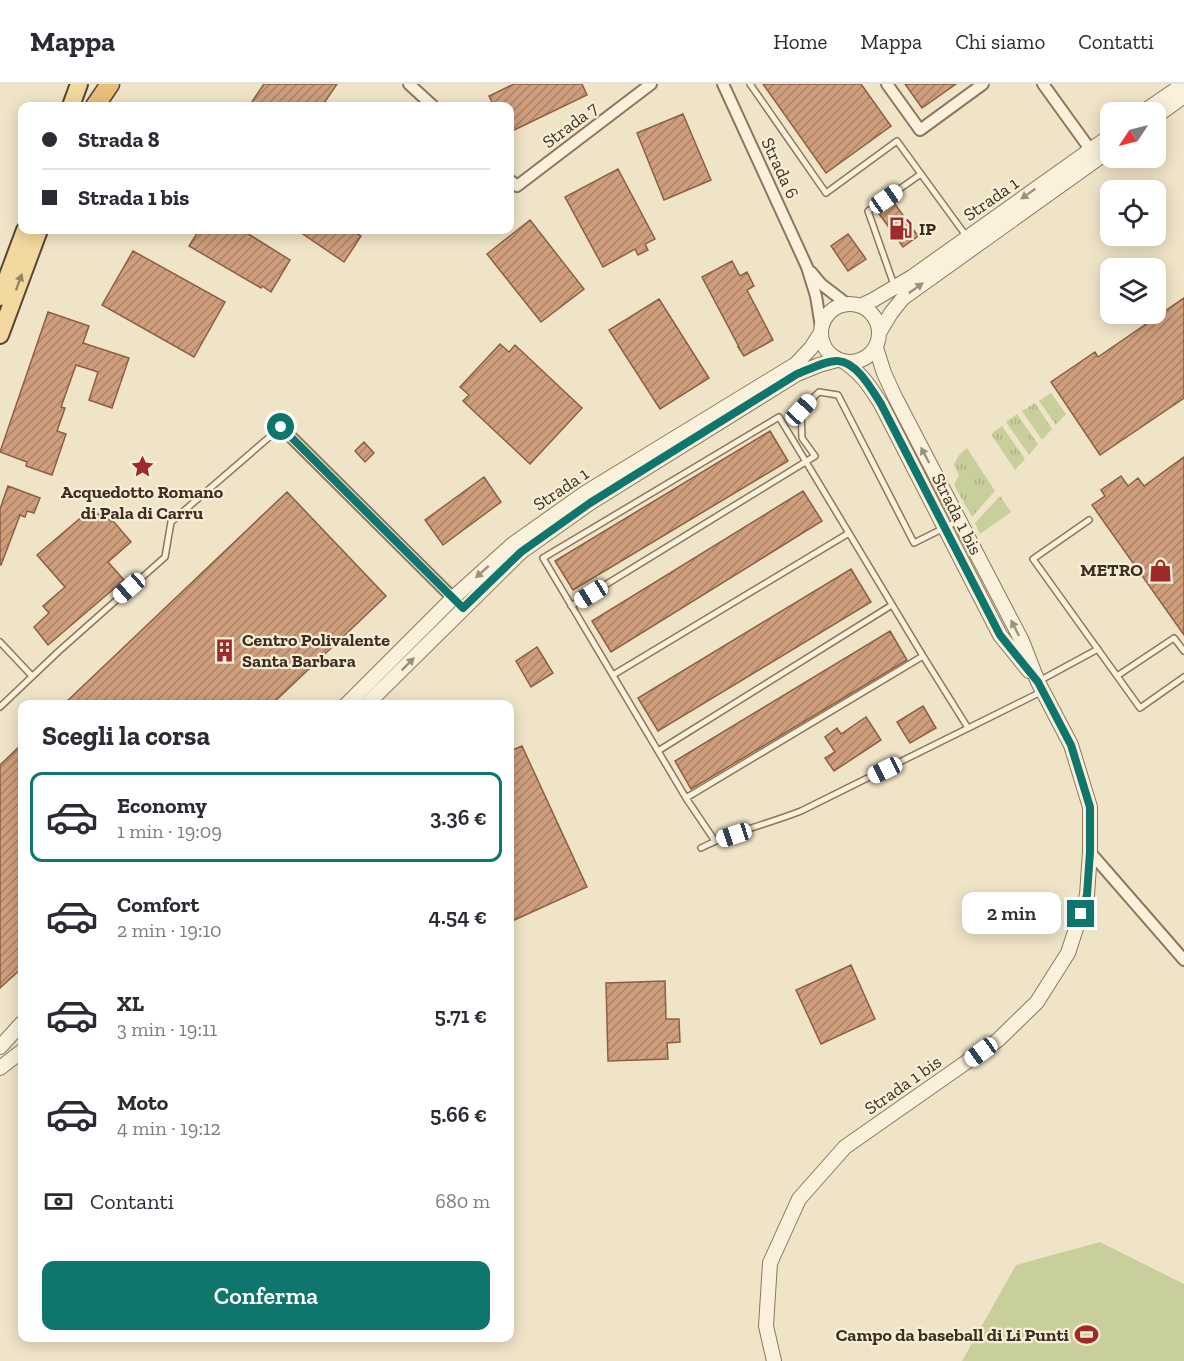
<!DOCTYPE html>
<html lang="it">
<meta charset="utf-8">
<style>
body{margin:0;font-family:"Zilla Slab",serif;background:#f2f2f3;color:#2b2b33;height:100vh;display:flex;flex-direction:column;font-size:22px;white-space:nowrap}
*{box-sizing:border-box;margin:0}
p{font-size:20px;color:#7c7c81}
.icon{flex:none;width:33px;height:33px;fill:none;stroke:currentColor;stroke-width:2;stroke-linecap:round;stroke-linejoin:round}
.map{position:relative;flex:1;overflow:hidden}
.panel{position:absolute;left:18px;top:616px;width:496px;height:642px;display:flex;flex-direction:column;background:#fff;border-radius:12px;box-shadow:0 3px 15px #0003}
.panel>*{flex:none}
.hud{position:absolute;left:18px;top:18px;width:496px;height:132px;border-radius:12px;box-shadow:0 3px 15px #0003;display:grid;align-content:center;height:132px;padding:0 24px;background:#fff}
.needle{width:39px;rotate:235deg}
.controls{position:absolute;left:1100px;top:18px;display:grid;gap:12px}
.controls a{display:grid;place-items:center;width:66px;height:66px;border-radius:12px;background:#fff;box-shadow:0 3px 15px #0003;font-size:30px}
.end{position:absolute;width:27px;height:27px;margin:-14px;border:8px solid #0f766e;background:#fff;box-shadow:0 0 0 3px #fff}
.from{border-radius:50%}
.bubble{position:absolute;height:42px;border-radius:12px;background:#fff;box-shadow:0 3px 15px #0003;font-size:20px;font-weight:600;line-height:42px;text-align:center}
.car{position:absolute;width:18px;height:36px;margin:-18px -9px;border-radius:8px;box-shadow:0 0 4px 2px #0007;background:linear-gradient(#fff 24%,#345 0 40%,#fff 0 76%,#345 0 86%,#fff 0)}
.hud b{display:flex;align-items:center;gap:21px;height:57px;font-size:22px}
.hud b+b{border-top:2px solid #e1e1e2}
.hud i{width:15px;height:15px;background:#2b2b33}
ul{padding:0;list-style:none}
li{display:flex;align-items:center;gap:18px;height:90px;margin:0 12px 9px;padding:0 12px;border:3px solid transparent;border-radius:12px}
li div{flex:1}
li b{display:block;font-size:22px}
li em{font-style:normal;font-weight:600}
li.selected{border-color:#0f766e}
li>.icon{width:54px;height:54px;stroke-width:1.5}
h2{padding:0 24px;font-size:27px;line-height:72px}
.pay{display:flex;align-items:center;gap:15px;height:66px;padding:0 24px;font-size:22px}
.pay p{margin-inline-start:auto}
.primary-button{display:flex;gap:12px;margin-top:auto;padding:12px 24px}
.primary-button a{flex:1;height:69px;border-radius:12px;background:#0f766e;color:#fff;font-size:24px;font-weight:600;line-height:69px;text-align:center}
header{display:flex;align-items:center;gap:36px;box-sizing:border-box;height:84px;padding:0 30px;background:#fff;border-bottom:2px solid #e1e1e2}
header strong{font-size:28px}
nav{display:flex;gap:33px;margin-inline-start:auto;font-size:21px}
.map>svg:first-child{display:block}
</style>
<header>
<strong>Mappa</strong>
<nav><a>Home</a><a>Mappa</a><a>Chi siamo</a><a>Contatti</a></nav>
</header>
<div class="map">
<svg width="1184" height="1277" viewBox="0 0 1184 1277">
<defs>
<pattern id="grass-tufts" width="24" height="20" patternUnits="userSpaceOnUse" patternTransform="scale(1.5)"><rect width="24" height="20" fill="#c9cf9b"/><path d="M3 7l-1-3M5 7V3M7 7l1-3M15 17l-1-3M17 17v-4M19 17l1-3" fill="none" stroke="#aeb285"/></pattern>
<pattern id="building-hatch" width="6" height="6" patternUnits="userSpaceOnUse" patternTransform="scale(1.5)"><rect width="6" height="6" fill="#cf9f7d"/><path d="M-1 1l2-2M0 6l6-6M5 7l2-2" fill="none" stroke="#a98266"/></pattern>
</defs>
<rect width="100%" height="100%" fill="#f0e4c8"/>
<path fill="url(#grass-tufts)" d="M1051 309 1066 330 1056 341 1039 317Z
M1035 319 1052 345 1042 356 1022 327Z
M1017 330 1038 360 1029 371 1006 338Z
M1002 342 1025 375 1015 386 991 350Z
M967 364 995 407 972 433 954 401 959 391 954 381C957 373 960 369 967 364Z
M1000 412 1011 428 980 450 975 439Z"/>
<path fill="#c9cf9b" d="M1100 1158 1184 1200V1277H962L1016 1181Z"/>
<path fill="url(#building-hatch)" stroke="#8d5f41" stroke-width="1.5" d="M264 0H337L322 22H249Z
M514 0H582L587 11 510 48V22H494L489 12Z
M763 0H861L891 42 826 89Z
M905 0H956L922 24Z
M683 30 711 96 664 116 637 49Z
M618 85 655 155 645 160 648 166 638 171 635 165 603 183 565 113Z
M892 116 918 152 903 163 877 127Z
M530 136 584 205 541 238 487 170Z
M199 146H242L290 176 271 208 262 202 261 204 189 162Z
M297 146H351L361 152 344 178Z
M848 150 866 175 848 187 831 162Z
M133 167 225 218 194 273 102 221Z
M732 177 740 192 747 188 754 202 747 206 773 256 744 272 738 263H739L702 193Z
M1184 214V314L1100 371 1051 298 1095 268 1098 273Z
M659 215 709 294 660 325 609 246Z
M48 228 89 242 83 259 129 274 112 324 89 316 98 288 76 281 61 323 65 324 57 347 66 350 52 391 26 382 27 378 0 368Z
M500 260 509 268 515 261 582 324 530 380 463 317 469 311 460 303Z
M770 347 788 377 573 506 555 477Z
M364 358 374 369 365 378 355 367Z
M1184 373V551L1092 421 1105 412 1101 406 1121 392 1128 402 1138 394 1144 402Z
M484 393 501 418 443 461 425 436Z
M8 402 40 414 34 429 27 427 25 433 20 431 1 481H0V425Z
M803 407 822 437 611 568 592 537Z
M287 408 386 512 271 621H63Z
M90 426 114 438 131 458 108 478 124 496 48 561 34 543 49 529 43 522 65 503 37 471Z
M851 485 871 518 658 647 638 614Z
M890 547 907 576 691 705 675 677Z
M537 563 553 589 531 603 516 577Z
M923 622 936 644 910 659 897 638Z
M866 633 881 656 834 687 825 674 835 668 825 653 837 644 841 650Z
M22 660V884L0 904V681Z
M522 662 587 803 510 838V667Z
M851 881 875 935 821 960 796 906Z
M665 897 666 935H679L680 958 667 959 668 975 608 977 606 899Z"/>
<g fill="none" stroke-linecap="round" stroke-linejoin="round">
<defs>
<path id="service" d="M750 0 826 109 897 57 921 90
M894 201 868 127 921 90 967 153
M1089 436 1033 475 1140 624 1184 593
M571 522 815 372 802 354 801 326 819 308 838 311 914 459 958 437
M0 558 32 592
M923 572 968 644
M613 591 849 449
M1117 592 1174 554 1184 567
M1039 597 1098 565
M0 623 59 567 165 473 171 438 281 343
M658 667 892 521
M686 714 923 572 779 333 543 474 686 714 715 757
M701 764C732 748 768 740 801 727L1041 608"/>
<path id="minor" d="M409 0 433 22
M723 0 807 183 816 212 821 243
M887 0 920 46 983 0
M1043 0 1095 72
M510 96 517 102 651 0
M811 188 821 200 847 220
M281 343 457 518
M1090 768 1184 876"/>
<path id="tertiary" d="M1143 28 1184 0
M1155 33 1184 12
M821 249a29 29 0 1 1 58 0a29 29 0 1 1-58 0Z
M860 222 873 216 912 193 1110 52
M879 249 891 229 903 214 1110 66
M846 279C862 290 871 304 881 320L1000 551 1029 587
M346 621 453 514 513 460 585 409 796 280 811 264 820 250
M366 621 521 468 590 419 797 290 819 281 837 276
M0 963 22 939
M0 984 22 967
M774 1277 766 1242 770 1179 799 1115 845 1063 998 956 1037 918 1068 869 1087 811 1090 768V723L1071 661 1038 598 1022 557 895 313 884 289 876 264"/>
<path id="primary" d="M71 22 79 0
M0 213 25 146
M0 251 39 146"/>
<path id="trunk" d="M95 22 110 0"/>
</defs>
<use href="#service" stroke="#8d765c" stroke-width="8"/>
<use href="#minor" stroke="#8d765c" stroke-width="14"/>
<use href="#tertiary" stroke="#8d765c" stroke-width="16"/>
<use href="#primary" stroke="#5b4430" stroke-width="20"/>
<use href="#trunk" stroke="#5b4430" stroke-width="21"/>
<use href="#service" stroke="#faf1dc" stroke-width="5"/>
<use href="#minor" stroke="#faf1dc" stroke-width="10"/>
<use href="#tertiary" stroke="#faf1dc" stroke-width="14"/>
<use href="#primary" stroke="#f3d9a0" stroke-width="16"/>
<use href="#trunk" stroke="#eabe7c" stroke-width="18"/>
</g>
<defs><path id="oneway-solid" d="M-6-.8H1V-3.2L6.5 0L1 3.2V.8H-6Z" transform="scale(1.5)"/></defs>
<g fill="#9c907e">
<use href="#oneway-solid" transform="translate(1028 110) rotate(145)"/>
<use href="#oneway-solid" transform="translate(916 204) rotate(-36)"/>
<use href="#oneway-solid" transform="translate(925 371) rotate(-118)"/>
<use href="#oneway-solid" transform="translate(482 488) rotate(138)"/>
<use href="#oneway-solid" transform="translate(1015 544) rotate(-117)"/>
<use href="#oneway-solid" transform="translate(408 580) rotate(-45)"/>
</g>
<use fill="#988460" href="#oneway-solid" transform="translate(19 198) rotate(-70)"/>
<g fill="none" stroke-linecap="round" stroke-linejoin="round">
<path stroke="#0f766e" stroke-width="8" d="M281 343 463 524 521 468 590 419 797 290C808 286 827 276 838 277 857 278 872 306 881 320L1000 551 1038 598 1071 661 1090 723V768L1087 811 1081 830"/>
</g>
<defs>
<symbol id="fuel-bare" viewBox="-9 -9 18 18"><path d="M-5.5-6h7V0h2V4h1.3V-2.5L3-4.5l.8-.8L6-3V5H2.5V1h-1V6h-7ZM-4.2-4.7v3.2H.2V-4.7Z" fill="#9e2a2b" stroke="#f7eed8" stroke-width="2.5" paint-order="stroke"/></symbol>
<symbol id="sight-bare" viewBox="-9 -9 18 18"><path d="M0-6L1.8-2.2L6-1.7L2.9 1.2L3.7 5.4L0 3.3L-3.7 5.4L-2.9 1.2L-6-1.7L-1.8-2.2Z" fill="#9e2a2b" stroke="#f7eed8" stroke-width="2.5" paint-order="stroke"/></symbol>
<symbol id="shop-bare" viewBox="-9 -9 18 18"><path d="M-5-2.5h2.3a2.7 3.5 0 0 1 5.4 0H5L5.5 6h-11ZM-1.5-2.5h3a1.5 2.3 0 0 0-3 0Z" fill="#9e2a2b" stroke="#f7eed8" stroke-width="2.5" paint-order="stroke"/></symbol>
<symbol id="building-bare" viewBox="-9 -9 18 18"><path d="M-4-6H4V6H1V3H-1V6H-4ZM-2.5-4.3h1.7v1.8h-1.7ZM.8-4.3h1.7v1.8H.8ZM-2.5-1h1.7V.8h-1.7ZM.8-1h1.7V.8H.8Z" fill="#9e2a2b" stroke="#f7eed8" stroke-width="2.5" paint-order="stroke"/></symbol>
<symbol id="stadium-bare" viewBox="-9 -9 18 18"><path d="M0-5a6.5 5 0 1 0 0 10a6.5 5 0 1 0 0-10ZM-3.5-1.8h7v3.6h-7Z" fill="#9e2a2b" stroke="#f7eed8" stroke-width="2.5" paint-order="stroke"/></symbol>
</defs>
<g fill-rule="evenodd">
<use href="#fuel-bare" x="884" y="128" width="33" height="33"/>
<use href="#sight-bare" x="126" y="366" width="33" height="33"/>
<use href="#shop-bare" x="1144" y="470" width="33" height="33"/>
<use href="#building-bare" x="208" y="550" width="33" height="33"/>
<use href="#stadium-bare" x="1070" y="1234" width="33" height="33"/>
</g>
<g text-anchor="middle" stroke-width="4.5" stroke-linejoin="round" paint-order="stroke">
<g font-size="18" fill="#3d2e20" stroke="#f7eed8">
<text transform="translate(570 41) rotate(-37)" y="6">Strada 7</text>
<text transform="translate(780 84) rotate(65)" y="6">Strada 6</text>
<text transform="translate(991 115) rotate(-35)" y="6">Strada 1</text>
<text transform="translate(561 405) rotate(-34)" y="6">Strada 1</text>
<text transform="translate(957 430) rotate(63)" y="6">Strada 1 bis</text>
<text transform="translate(903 1001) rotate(-35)" y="6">Strada 1 bis</text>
</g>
<g font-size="18" font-weight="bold" fill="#3d2e20" stroke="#f7eed8" text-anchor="start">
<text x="919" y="151">IP</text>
<text x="142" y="414" text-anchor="middle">Acquedotto Romano<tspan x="142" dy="21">di Pala di Carru</tspan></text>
<text x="1143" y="492" text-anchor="end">METRO</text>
<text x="242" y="562">Centro Polivalente<tspan x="242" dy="21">Santa Barbara</tspan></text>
<text x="1069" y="1257" text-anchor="end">Campo da baseball di Li Punti</text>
</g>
</g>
</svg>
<div class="controls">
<a><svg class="needle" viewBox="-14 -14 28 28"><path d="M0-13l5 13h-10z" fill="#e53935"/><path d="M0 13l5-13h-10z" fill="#7c7c81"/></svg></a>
<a><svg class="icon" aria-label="locate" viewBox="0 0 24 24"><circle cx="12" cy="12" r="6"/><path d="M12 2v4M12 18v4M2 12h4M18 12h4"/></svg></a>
<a><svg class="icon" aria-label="layers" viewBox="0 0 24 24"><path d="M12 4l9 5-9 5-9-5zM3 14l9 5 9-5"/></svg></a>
</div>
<i class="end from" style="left:281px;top:343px"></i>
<i class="end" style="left:1081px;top:830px"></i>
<div class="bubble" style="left:962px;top:808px;width:99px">2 min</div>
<i class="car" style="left:886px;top:115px;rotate:55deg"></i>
<i class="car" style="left:801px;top:326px;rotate:43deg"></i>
<i class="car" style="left:129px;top:504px;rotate:229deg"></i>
<i class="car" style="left:591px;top:510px;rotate:238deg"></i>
<i class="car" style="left:885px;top:686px;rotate:244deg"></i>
<i class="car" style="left:734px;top:751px;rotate:252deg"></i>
<i class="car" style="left:981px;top:968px;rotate:234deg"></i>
<div class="hud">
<b><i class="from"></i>Strada 8</b>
<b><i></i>Strada 1 bis</b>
</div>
<section class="panel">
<h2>Scegli la corsa</h2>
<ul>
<li class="selected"><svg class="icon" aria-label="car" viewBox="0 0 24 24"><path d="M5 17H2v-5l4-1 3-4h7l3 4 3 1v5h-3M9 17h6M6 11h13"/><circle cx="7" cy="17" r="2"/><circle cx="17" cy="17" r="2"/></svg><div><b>Economy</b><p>1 min · 19:09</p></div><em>3.36 €</em></li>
<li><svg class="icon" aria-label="car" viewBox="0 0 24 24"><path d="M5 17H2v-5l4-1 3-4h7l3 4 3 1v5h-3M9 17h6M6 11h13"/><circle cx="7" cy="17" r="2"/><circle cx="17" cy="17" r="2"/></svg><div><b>Comfort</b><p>2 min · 19:10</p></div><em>4.54 €</em></li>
<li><svg class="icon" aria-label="car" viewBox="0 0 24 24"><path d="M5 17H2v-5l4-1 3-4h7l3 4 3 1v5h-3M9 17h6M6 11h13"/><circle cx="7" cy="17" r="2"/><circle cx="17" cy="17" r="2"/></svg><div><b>XL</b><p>3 min · 19:11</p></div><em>5.71 €</em></li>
<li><svg class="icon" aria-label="car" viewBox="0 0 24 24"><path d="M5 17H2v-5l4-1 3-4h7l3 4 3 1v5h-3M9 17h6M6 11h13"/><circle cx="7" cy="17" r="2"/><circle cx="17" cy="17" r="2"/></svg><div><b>Moto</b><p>4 min · 19:12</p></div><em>5.66 €</em></li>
</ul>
<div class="pay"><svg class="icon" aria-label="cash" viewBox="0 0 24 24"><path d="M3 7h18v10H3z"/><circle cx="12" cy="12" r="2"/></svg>Contanti<p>680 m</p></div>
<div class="primary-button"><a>Conferma</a></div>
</section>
</div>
